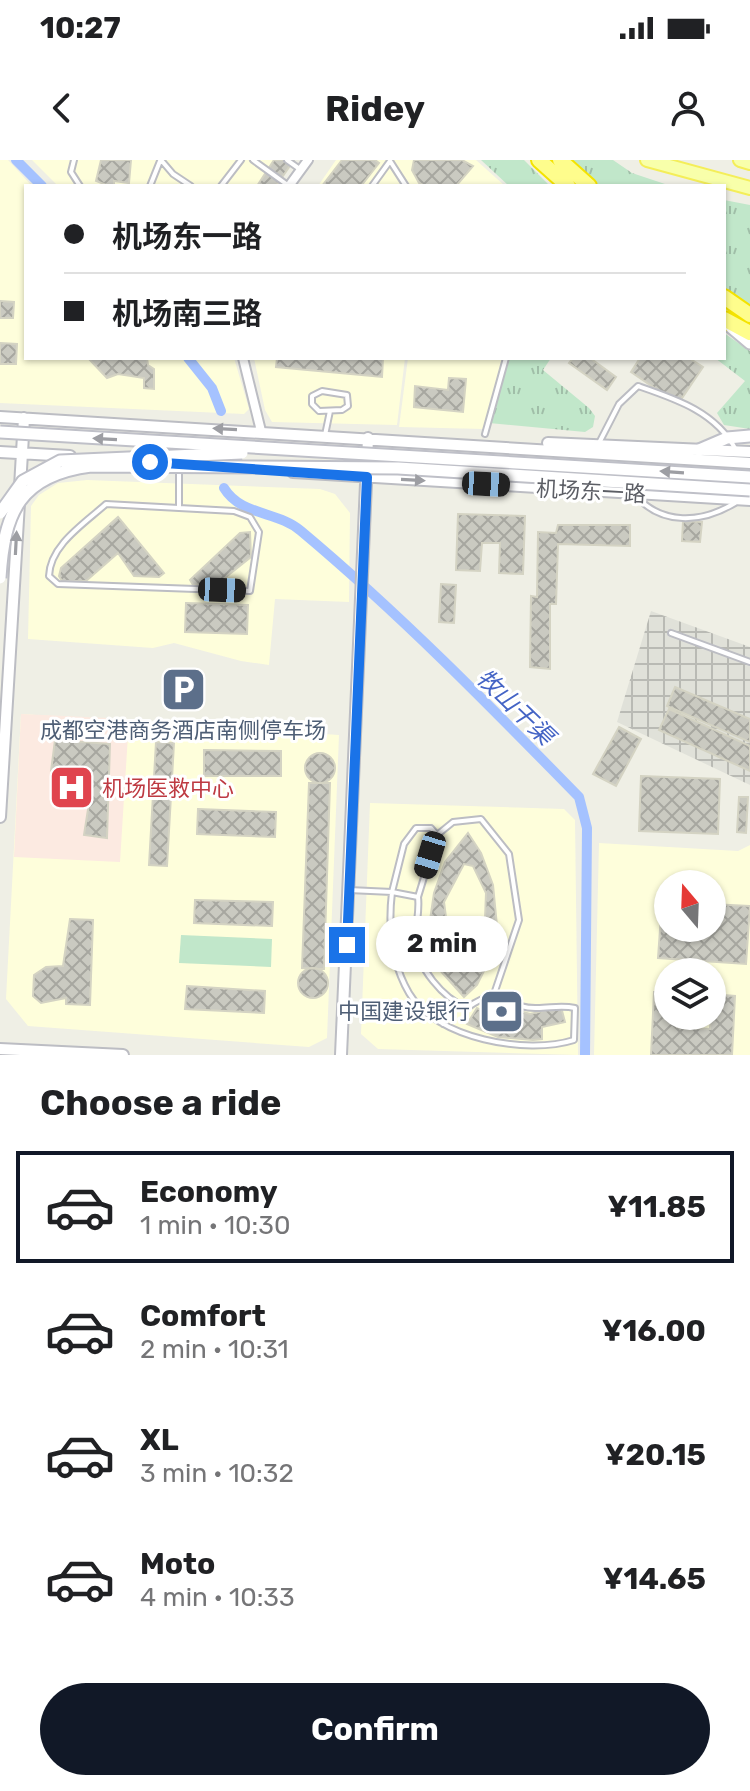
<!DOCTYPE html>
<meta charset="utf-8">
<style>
body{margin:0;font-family:Rubik,"Noto Sans SC",sans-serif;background:#f6f6f6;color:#202124;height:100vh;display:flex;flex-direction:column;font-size:30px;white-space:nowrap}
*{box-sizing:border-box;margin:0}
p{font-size:26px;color:#757577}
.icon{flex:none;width:44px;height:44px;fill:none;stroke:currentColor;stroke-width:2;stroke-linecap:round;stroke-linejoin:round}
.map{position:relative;height:895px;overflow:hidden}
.drawer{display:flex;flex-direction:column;background:#fff;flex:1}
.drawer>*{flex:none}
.top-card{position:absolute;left:24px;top:24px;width:702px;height:176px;border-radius:0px;box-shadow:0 2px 6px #0004;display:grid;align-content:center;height:176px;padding:0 40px;background:#fff}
.needle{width:52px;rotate:341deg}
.fabs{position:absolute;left:654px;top:710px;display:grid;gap:16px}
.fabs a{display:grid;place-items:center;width:72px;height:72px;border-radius:50%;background:#fff;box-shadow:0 2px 6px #0004;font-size:40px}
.end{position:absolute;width:36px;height:36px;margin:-18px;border:10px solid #1a73e8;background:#fff;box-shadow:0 0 0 4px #fff}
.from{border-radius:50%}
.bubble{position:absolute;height:56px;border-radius:28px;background:#fff;box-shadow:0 2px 6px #0004;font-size:26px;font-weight:700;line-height:56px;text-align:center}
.car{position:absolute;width:24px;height:48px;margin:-24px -12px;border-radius:10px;box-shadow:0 0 6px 2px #0007;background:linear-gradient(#222 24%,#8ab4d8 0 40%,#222 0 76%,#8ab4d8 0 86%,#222 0)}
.top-card b{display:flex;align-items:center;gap:28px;height:76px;font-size:30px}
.top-card b+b{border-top:2px solid #e0e0e0}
.top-card i{width:20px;height:20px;background:#202124}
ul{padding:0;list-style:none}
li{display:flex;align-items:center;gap:24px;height:112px;margin:0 16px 12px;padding:0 24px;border:4px solid transparent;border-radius:0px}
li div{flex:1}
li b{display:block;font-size:30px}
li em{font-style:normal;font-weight:700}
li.current{border-color:#111827}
li>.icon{width:72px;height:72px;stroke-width:1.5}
h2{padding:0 40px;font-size:36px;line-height:96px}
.primary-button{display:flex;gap:16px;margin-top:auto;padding:16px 40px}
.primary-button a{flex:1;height:92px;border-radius:48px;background:#111827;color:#fff;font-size:32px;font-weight:700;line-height:92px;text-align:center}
.status{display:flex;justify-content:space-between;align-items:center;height:56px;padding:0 40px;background:#fff;direction:ltr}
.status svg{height:22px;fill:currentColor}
header{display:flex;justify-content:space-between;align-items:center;height:104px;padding:0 40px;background:#fff;font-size:36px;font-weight:700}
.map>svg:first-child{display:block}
</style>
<div class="status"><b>10:27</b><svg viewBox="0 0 49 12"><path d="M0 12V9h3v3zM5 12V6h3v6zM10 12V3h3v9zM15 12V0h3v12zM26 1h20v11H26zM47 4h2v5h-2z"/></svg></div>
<header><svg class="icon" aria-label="back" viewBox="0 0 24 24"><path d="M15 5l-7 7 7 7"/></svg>Ridey<svg class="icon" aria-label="person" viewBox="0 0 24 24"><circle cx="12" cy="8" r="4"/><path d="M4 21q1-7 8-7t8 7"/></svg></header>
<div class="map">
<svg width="750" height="895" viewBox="0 0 750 895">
<defs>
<pattern id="industrial-grid" width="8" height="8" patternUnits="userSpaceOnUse" patternTransform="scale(2)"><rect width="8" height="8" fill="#e0e1d9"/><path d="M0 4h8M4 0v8" fill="none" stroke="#b9bab4"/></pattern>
<pattern id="park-tufts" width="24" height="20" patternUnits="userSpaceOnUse" patternTransform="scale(2)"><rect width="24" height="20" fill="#c1e7ca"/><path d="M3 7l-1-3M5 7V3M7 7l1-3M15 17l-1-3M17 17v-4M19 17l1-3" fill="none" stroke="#a0bea8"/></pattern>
<pattern id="building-cross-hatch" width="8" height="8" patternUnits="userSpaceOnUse" patternTransform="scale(2)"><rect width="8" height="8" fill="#cacac1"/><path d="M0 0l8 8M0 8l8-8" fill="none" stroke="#a7a7a0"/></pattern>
</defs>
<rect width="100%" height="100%" fill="#efefe5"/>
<path fill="#fefedb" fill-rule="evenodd" d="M0 0H8L32 26H26V198H234L249 249 244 254 0 243Z
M32 0H294L276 26H58Z
M336 0H476L505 26H318Z
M254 198H405L397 265 272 262 265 250Z
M408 198H506L484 269 399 267Z
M87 320 320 329 335 334 350 353 349 442 275 439 269 505 241 501 174 483 153 488 28 479 31 346 39 335 58 323Z
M21 554 339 575 327 878 309 887 28 866 6 839Z
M370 643 564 649 575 660 578 895 378 889 361 874Z
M599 683 738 691 750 685V895H594ZM668 724H712V768H668ZM668 812H712V856H668Z"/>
<path fill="url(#industrial-grid)" d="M651 451 750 487V625L617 562Z"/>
<path fill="#fceae1" d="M21 554 129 559 120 702 14 697Z"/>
<path fill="url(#park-tufts)" d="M481 0H524L550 26H509Z
M570 0H613L632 13 671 26H598Z
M724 40 750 45V147L724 129Z
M724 173 750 191V269L724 265 717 253 745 221 715 198H724Z
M508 198H551L543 210 589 248 595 256 593 267 585 272 489 263Z"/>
<path fill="#c1e7ca" d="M181 775 272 779 271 807 179 803Z"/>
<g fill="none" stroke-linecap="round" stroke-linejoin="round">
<path stroke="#a5c2ff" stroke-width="10" d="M16 0 42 26
M188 198 212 228 221 251
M224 328C241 356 278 351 301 371 399 453 490 546 579 637L587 668 585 895"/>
</g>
<path fill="url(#building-cross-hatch)" stroke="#d4d3c3" stroke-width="2" fill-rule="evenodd" d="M101 0H131L129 23 114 21V26H109L96 21Z
M274 0H294L276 26H257Z
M342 0H375L379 3 361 26H322Z
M414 0H462L473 6 456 26H425L419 23 412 10Z
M0 141 14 142 13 158H0Z
M0 183 17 184 16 204H0Z
M88 198H147L148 205 154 209V229L144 228V218L118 214 107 218Z
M277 198H383L382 217 276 207Z
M573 198H590L616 217 607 230 569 203Z
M640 198H689L703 207 678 244 631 212Z
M449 218 466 219 463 252 414 247 415 226 448 230Z
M458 354 525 356 523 414 499 413 500 383H482L480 411 456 410Z
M118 357 164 413 159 417 134 416 118 393 86 421H62L59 416 61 408Z
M683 361 702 362 700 382 682 381Z
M558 365H630V386L558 384 556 444H550V509L530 507 531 436 537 437 538 372 556 373Z
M250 372 251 397 217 424 193 425 190 420 240 373Z
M441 424 456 425 454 463 439 462Z
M186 443 248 445 247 474 185 472Z
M675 527 750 559V582L667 546Z
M669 549 750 586V611L659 570Z
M619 567 641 579 616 626 593 614Z
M55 580 110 584 107 678 84 675 89 643H76V630L71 625 66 629 58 621 64 615 51 611Z
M156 582 174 583 167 706 149 705Z
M204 590 281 591V616H204Z
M305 608a15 15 0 1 1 30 0a15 15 0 1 1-30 0Z
M641 616 720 619 718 674 639 671Z
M309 623H330L324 809 302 808Z
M739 637H748L746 673 737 672Z
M198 649 276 652 275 677 197 674Z
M468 673 481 693 493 725 497 766 490 799 477 825 464 837 437 807 429 767 434 733 445 702ZM464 704 473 706 486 733 485 759 479 790 466 809 459 810 450 788 444 742Z
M195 740 273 742 272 766 194 763Z
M662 741H668V768H712V744L750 746 746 804 658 798Z
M70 759 93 760 90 845 66 844V838L41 843 33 836 34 815 46 807 63 806Z
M298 823a15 15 0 1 1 30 0a15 15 0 1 1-30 0Z
M187 826 265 831 264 853 185 849Z
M654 832H668V856H678L677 867 710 869 712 834 735 836 732 895H651Z
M496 844 530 854 561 847 565 862 542 867V879L533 880 498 877 467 864 477 848 490 855Z"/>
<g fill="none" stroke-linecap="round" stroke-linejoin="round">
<defs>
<path id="service" d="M74 0 71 12 80 26
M161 0 173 14 191 26
M253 0 289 26
M287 0 301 10
M150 26 160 1
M221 26 241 0
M372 26 390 1 406 26
M322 231 347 235 348 246 342 250 319 251 312 244V236Z
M485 274 506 198
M325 275 330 251
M599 283 619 244 638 226C676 239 716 252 736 290
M179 308V348L106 344C85 363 50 385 49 416L58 424 250 431 259 372 250 357 234 351 179 348
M635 335C662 366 702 363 735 343
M671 473 750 502
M437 675 453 662 481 659 509 694 519 760 494 834
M349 730 392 732C388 766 391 802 409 833 436 879 527 895 574 880L575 848C561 845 551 848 537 848 504 849 502 822 467 848 443 838 417 808 416 781 415 766 420 752 418 737L392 732 404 684 416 668H431L437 675 418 737
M443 864 455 843"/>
<path id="minor" d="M289 26 308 0
M243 198 261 271"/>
<path id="tertiary" d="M0 257 750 303
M548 283 750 292
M0 292 70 296
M293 312 750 340
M20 327 24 258
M0 657 19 343
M0 889 123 895
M341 895 368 278"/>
<path id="secondary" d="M731 167 750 183
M699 290 727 278 750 276"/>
<path id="primary" d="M647 0 750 28
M740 0 750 3"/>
<path id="motorway" d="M539 0 568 26
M560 0 589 26
M724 137 750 155
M724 159 750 173"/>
</defs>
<use href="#service" stroke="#bcbdc3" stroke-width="8"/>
<use href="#minor" stroke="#bcbdc3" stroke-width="12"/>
<use href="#tertiary" stroke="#bcbdc3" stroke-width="14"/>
<use href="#secondary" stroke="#bfc0c8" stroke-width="15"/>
<use href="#primary" stroke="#f4ee59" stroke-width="16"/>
<use href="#motorway" stroke="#f4e300" stroke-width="18"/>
<use href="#service" stroke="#fff" stroke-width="4"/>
<use href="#minor" stroke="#fff" stroke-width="8"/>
<use href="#tertiary" stroke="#fff" stroke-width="10"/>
<use href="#secondary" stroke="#fff" stroke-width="11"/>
<use href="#primary" stroke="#f8ffaa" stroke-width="12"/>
<use href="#motorway" stroke="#fefd8c" stroke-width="14"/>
<defs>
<path id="secondary-bridge" d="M0 272 750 317
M0 353 23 321 60 301 242 293
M0 418C4 352 20 315 91 306L398 308 750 330"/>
</defs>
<use href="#secondary-bridge" stroke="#bfc0c8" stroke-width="15" stroke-linecap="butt"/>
<use href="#secondary-bridge" stroke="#fff" stroke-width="11"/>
</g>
<defs><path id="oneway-solid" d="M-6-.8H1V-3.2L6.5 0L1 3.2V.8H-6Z" transform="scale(2)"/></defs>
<g fill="#9d9ea3">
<use href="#oneway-solid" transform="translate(225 269) rotate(-177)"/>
<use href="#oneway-solid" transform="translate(105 279) rotate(-177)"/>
<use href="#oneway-solid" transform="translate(672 312) rotate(-176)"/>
<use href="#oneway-solid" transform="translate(413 320) rotate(3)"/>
<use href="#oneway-solid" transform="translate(16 383) rotate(-87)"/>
</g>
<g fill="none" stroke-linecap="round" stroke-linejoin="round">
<path stroke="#1a73e8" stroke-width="10" d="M150 302 367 317 347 785"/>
</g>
<defs>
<symbol id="parking-square" viewBox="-11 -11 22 22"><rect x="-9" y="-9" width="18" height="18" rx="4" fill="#5c6f8a" stroke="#fff"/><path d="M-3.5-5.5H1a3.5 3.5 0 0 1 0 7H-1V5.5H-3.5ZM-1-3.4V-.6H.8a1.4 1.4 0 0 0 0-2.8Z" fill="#fff"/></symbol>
<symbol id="hospital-square" viewBox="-11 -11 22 22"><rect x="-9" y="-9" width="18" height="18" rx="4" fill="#e0444e" stroke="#fff"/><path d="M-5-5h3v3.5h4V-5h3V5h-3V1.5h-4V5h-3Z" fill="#fff"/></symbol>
<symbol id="bank-square" viewBox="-11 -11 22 22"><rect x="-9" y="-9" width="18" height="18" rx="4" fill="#5c6f8a" stroke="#fff"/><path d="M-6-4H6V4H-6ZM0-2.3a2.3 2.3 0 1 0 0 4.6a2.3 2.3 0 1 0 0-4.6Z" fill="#fff"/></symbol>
</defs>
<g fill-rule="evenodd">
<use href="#parking-square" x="158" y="504" width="51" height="51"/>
<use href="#hospital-square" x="46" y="602" width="51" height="51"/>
<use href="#bank-square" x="476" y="826" width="51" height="51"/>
</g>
<g text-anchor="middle" stroke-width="6" stroke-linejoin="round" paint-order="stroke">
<g font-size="22" fill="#5c5e65" stroke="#fff">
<text transform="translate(591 331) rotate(3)" y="8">机场东一路</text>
</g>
<g font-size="22" fill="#4e5e75" stroke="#fff">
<text x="183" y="578">成都空港商务酒店南侧停车场</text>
<text x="470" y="859" text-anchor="end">中国建设银行</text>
</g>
<g font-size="22" fill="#be3a42" stroke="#fff" text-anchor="start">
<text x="102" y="636">机场医救中心</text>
</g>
<g font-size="24" font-style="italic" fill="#4464c5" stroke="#fff">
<text transform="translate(515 547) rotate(44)" y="8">牧山干渠</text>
</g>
</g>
</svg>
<div class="fabs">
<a><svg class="needle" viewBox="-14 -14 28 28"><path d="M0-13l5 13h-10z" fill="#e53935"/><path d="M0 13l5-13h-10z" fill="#757577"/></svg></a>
<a><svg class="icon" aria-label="layers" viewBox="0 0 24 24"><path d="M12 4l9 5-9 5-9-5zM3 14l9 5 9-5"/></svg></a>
</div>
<i class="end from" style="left:150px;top:302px"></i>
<i class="end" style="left:347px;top:785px"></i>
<div class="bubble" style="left:376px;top:756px;width:132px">2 min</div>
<i class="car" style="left:486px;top:324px;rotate:93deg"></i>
<i class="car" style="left:222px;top:430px;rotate:92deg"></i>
<i class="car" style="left:430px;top:695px;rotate:197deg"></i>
<div class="top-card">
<b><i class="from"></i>机场东一路</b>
<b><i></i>机场南三路</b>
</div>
</div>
<section class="drawer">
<h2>Choose a ride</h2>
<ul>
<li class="current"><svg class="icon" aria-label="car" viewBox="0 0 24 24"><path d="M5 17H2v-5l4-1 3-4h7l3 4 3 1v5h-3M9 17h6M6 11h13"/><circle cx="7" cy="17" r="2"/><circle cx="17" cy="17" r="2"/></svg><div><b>Economy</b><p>1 min · 10:30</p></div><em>¥11.85</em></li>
<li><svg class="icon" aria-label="car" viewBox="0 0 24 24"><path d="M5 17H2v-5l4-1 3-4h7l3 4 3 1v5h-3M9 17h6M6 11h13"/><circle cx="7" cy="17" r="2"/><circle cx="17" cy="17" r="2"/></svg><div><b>Comfort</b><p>2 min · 10:31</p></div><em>¥16.00</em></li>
<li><svg class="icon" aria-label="car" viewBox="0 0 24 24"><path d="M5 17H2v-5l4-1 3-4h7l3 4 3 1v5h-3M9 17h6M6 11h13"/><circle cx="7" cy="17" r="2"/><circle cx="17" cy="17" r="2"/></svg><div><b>XL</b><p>3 min · 10:32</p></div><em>¥20.15</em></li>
<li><svg class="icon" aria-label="car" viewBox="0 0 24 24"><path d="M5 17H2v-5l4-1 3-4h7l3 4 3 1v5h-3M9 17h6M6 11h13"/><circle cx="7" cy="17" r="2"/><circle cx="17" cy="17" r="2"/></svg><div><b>Moto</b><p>4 min · 10:33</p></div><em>¥14.65</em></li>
</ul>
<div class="primary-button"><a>Confirm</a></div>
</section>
